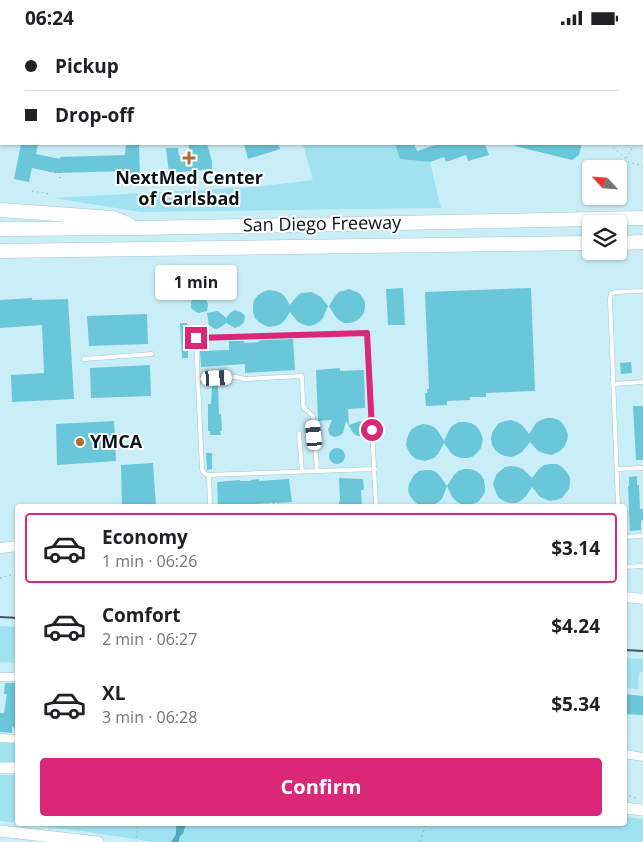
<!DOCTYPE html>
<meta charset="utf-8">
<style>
body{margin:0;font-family:"Open Sans",sans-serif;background:#f6f6f6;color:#202124;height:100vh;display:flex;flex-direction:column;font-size:19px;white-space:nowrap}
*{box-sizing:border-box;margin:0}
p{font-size:16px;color:#757577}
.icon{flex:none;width:28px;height:28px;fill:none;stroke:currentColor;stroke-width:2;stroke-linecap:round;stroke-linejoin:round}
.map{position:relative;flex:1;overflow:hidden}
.side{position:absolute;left:15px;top:469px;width:612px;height:322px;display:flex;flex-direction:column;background:#fff;border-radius:5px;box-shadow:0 1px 4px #0004}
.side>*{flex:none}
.guide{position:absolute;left:0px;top:0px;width:644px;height:110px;box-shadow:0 1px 4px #0004;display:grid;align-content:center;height:110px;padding:0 25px;background:#fff}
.needle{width:32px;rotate:296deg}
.controls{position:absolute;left:582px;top:125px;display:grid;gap:10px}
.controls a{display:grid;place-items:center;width:45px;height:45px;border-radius:5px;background:#fff;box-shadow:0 1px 4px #0004;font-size:25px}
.end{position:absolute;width:22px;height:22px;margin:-11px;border:6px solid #db2777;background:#fff;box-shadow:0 0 0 2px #fff}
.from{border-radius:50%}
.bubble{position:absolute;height:35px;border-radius:5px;background:#fff;box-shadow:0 1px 4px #0004;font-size:16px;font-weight:700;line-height:35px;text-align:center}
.car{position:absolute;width:15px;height:30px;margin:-15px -8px;border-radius:6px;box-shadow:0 0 4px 1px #0007;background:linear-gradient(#fff 24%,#345 0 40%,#fff 0 76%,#345 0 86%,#fff 0)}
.guide b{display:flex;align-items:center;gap:18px;height:48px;font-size:19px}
.guide b+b{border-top:1px solid #e0e0e0}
.guide i{width:12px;height:12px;background:#202124}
ul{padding:9px 0 0;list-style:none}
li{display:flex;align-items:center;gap:15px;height:70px;margin:0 10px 8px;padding:0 15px;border:2px solid transparent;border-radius:5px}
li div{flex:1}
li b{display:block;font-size:19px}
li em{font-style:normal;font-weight:700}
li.on{border-color:#db2777}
li>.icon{width:45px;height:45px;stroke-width:1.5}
.button{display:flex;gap:10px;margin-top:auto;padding:10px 25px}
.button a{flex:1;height:58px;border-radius:5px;background:#db2777;color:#fff;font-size:20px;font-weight:700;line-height:58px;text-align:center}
.status{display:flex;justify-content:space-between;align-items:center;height:35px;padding:0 25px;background:#fff;direction:ltr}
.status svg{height:14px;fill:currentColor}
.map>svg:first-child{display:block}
</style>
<div class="status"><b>06:24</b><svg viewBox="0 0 49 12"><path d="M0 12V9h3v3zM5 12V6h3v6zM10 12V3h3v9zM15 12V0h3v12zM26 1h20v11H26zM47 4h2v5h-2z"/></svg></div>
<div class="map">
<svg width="643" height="807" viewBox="0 0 643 807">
<rect width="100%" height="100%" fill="#caeef7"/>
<path fill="#a0e2f0" d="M171 0H359L355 1H171Z
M301 109H395L400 124 430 127 441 173 141 177 53 163 253 152 313 145 304 113Z
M0 591 17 592V625L14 628 0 627Z
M625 623 643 624V637L639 638 638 654 625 653Z
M0 708H17V728L0 727Z
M0 740H17V788L0 786Z
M625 782 643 784V807H179C179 802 182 801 184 797 185 795 184 792 186 789H625Z
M21 789H176V799L171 807H154L88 797Z"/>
<path fill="#4facbf" d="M176 789H186L183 799 181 800 179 804V807H171L176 799Z"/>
<path fill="#6ac6d9" d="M21 109H38L36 119 60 124V122L125 120 126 109H139L140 142H127V136L55 138 32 133 29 147 14 144Z
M188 109H207L212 126V134L169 138 166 113H178L179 121 191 120Z
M244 109H278L280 114 248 124Z
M395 109H414L417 116 438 109H485L489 120 468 126 466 120 446 127 444 122 430 127 400 124Z
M515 109H582L579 120 572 125 515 111Z
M403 253 405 290H388L386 254Z
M531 253 535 356 486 358V362H470V365L447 366V370L426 371 425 358H427V354H429L425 257Z
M349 254 359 258 362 262 365 267V272L364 278 360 283 356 286 350 288H344L339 285 335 281 329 271 335 261 339 257Z
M269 255 275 256 281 258 285 262 290 270 297 261 301 258 312 257 321 262 328 271 323 283 319 287 314 290 308 291 302 289 297 286 290 277 285 285 281 289 275 291 269 292 264 290 259 287 255 283 253 277V271L254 265 258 260 263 257Z
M196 261H202L206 264 208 270 207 276 198 278 193 275 191 273V267L192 265Z
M32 263V265L68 264 74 364 12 367 11 340 44 338 42 290 0 293V265Z
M235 275 241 277 245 281 244 287 240 291 235 293 226 288 221 292 216 294 213 293 209 290 207 278 218 276 226 283 230 278Z
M147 279 148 309 89 311 87 281Z
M180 288H187L188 323H182Z
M293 304 295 335 245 338V329L201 332 200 316 229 315V306H244V308L259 307V306L263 305Z
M631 327 632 338 621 339 620 328Z
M150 330 151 361 91 363 90 333Z
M340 333V336L364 335 365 373 348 374 349 390 360 386 363 387 366 390 367 395 362 401H357L353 398 346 386 343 398 339 401 334 402 330 400 328 395 332 385 318 386 316 335Z
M212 350H218L219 379H221L222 396H220L221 400H210V396H208V369H211Z
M633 371H643V425H636Z
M547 383H553L559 385 563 389 566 394 568 400 567 406 564 412 560 416 552 420 543 418 538 416 530 407 522 417 517 420 511 422 505 421 500 419 495 415 492 410 491 404 492 398 495 393 499 388 505 386 511 385 517 387 522 390 529 399 536 388 541 385Z
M114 386 116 426 57 430 56 389Z
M459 387H465L471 388 476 391 480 396 483 404 481 413 477 418 472 422 467 423H461L455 421 451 418 444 408 438 419 434 423 425 426 416 424 411 420 408 415 406 410 407 404 409 398 412 394 417 391 423 389 429 390 434 392 438 396 444 406 449 395 453 390Z
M329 421a8 8 0 1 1 16 0a8 8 0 1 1-16 0Z
M206 418H212V434L207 435Z
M153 428 156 471H122L121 430Z
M550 429H557L562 432 567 437 570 443V448L569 454 562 463 556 465 550 466 540 462 532 452 526 461 522 465 516 468H510L504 466 499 463 496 458 493 449 496 440 500 436 505 432 511 431 518 432 523 434 532 443 539 434 544 430Z
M464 434H470L476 436 481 440 484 445 485 451V457L482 462 478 467 473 469 467 470 461 469 456 466 452 462 447 451 454 440 458 436Z
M425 435H431L436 437 440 441 447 451 442 464 437 468 432 471H424L419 470 414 466 410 461 408 455 409 449 414 440 419 436Z
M637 441V450H639L640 474H643V485L641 486V495L630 496 628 451H629V442Z
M339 443 363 444 364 455H361L362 471H339V466H340Z
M259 444V446L289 444 292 467 252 469V471H218L217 447 240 445V446H250L251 445Z
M5 648H18V697L12 691V698L0 697V678H4L7 659H4Z
M625 659 643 661V680L625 679Z"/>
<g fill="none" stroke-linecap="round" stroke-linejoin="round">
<defs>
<path id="lane" d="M509 0V1
M524 1 525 0
M597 1V0
M0 46 1 43
M84 324 152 319
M198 344 236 342 245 344 302 341 303 370 305 374 313 381 317 436
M613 349 643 347
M299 398 302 437
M375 434 207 440 203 437 202 434 196 303 367 298 376 471
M617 434 643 433
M209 441 210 471
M618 471 610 264 611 259 615 257 643 256
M625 502 643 501
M625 532 643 531"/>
<path id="street" d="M0 642H18
M0 703 18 704
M625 719 643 722"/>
<path id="secondary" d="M403 1 407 0
M0 66H1
M0 513 18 511
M625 562 643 564"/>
<path id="primary" d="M0 733H18
M625 773 643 775
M0 796 98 807"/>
<path id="highway" d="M0 175 113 183 130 190
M0 194 138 193 643 183
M619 208 643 207
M0 216 591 208"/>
</defs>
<use href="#lane" stroke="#a3c7cf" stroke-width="5"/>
<use href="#street" stroke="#a3c7cf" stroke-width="9"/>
<use href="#secondary" stroke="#a3c7cf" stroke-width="11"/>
<use href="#primary" stroke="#a3c7cf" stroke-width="12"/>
<use href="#highway" stroke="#a3c7cf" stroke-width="15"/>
<path stroke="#769096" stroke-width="1" stroke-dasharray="1 4" stroke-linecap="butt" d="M181 1V0
M613 1V0
M642 91H643
M610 109 629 127 643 131
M626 123 635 109
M55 137H60V144
M32 156 50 159
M265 471V469H281L286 471
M0 543 10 540H18
M625 759 638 764
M133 789 138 793 136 807
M420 806 426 789"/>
<use href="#lane" stroke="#fff" stroke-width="4"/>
<use href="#street" stroke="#fff" stroke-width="8"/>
<use href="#secondary" stroke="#fff" stroke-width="10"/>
<use href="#primary" stroke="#fff" stroke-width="11"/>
<use href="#highway" stroke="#fff" stroke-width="14"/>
<path stroke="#415559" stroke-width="2" d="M0 582 18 583
M625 615 643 616"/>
</g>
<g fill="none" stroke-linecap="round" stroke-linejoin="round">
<path stroke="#db2777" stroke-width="6" d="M196 303 367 298 372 395"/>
</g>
<g fill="#ad6e34" stroke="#fff" stroke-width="2">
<path d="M186.5 115.5h5v5h5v5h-5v5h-5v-5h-5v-5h5z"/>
<circle cx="80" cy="407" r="5"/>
</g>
<g text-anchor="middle" stroke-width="4" stroke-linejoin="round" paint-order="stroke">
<g font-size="18" font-weight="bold" fill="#071417" stroke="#fff">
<text x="189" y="149">NextMed Center<tspan x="189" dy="21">of Carlsbad</tspan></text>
<text x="90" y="413" text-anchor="start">YMCA</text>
</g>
<g font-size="18" fill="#071417" stroke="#fff">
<text transform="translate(322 189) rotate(-1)" y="6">San Diego Freeway</text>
</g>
</g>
</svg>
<div class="controls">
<a><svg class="needle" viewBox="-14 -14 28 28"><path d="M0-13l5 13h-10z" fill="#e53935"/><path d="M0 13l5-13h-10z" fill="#757577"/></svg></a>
<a><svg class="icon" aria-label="layers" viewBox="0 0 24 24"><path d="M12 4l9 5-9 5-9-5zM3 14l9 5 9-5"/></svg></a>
</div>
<i class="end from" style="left:372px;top:395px"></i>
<i class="end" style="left:196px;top:303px"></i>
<div class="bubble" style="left:155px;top:230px;width:82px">1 min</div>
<i class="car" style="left:217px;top:343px;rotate:87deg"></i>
<i class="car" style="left:314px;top:400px;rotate:355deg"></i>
<div class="guide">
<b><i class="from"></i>Pickup</b>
<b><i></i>Drop-off</b>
</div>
<section class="side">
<ul>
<li class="on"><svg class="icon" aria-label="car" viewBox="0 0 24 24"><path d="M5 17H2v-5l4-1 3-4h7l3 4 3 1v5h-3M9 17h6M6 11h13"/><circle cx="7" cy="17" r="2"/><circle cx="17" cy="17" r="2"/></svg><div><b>Economy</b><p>1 min · 06:26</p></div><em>$3.14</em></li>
<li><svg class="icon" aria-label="car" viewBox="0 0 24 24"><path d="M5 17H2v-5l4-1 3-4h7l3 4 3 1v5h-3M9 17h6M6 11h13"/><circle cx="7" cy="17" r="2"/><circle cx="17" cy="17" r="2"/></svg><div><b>Comfort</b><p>2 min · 06:27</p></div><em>$4.24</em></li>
<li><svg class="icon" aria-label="car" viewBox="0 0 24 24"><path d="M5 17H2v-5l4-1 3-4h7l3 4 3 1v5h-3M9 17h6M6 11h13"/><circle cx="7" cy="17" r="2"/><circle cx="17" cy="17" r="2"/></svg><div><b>XL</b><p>3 min · 06:28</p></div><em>$5.34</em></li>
</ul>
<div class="button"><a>Confirm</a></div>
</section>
</div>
